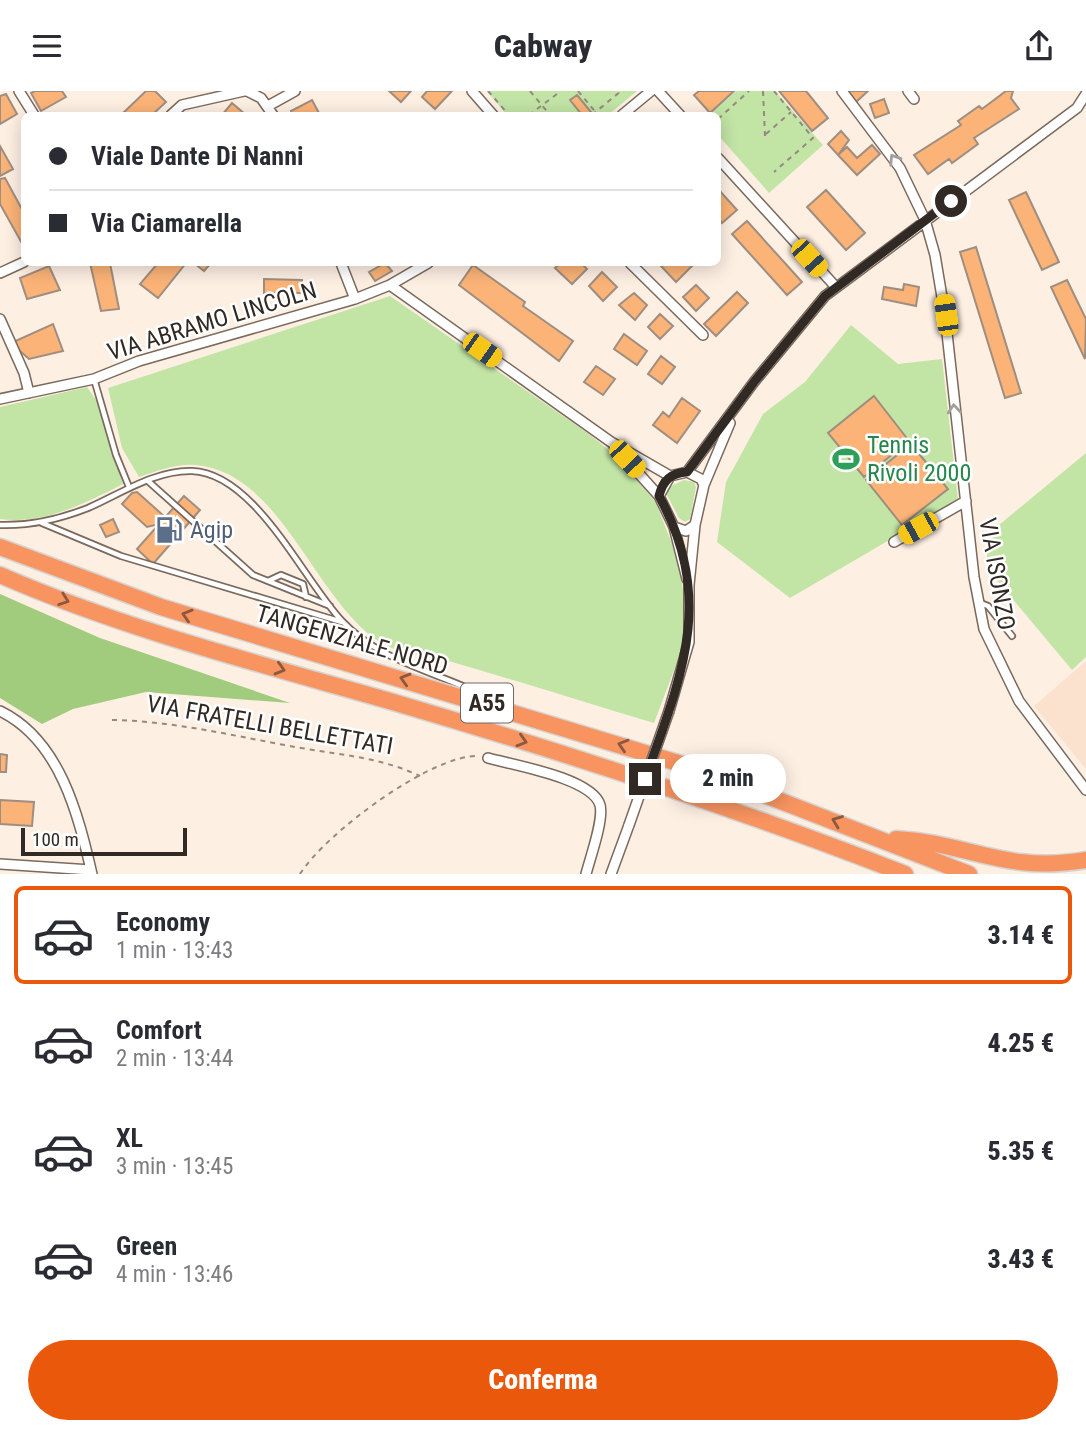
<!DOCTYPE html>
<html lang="it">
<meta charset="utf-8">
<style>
body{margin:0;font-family:"Roboto Condensed",sans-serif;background:#f7f7f7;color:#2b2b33;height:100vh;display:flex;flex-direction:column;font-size:26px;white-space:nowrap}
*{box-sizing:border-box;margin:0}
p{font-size:23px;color:#7c7c81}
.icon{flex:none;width:38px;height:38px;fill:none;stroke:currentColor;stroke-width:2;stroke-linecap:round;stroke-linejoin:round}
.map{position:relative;height:783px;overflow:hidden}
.panel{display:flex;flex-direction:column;background:#fff;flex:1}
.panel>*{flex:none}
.hud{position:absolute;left:21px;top:21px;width:700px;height:154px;border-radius:10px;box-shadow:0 4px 18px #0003;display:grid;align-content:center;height:154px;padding:0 28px;background:#fff}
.scale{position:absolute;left:21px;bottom:18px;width:166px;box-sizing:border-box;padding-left:7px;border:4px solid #312924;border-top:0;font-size:19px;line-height:24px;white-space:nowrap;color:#312924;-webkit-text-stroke:5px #fff;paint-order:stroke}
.end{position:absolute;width:32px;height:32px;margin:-16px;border:9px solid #312924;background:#fff;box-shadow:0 0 0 4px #fff}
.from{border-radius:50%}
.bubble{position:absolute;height:49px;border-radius:24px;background:#fff;box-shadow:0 4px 18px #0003;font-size:23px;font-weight:800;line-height:49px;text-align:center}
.car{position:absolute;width:21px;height:42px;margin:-21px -10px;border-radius:9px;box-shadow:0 0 5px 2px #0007;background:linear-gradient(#f5c518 24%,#345 0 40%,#f5c518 0 76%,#345 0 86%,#f5c518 0)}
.hud b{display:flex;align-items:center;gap:24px;height:66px;font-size:26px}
.hud b+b{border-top:2px solid #e1e1e2}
.hud i{width:18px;height:18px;background:#2b2b33}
ul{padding:12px 0 0;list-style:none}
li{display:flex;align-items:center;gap:21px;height:98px;margin:0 14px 10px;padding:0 14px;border:4px solid transparent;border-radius:10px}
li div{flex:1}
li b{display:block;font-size:26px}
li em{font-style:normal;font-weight:800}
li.selected{border-color:#ea580c}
li>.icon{width:63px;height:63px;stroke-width:1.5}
.action{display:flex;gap:14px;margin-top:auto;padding:14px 28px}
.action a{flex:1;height:80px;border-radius:42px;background:#ea580c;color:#fff;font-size:28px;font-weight:800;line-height:80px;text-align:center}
header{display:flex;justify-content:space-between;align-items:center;height:91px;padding:0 28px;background:#fff;font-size:32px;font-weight:800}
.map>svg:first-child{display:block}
</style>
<header><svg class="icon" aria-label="menu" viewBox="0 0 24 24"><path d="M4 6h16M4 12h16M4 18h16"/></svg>Cabway<svg class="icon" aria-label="share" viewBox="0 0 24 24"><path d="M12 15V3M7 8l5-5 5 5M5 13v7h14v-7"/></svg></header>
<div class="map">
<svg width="1086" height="783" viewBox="0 0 1086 783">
<rect width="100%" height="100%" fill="#feefe3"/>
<path fill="#fbe2ce" d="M1086 570V678L1034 615Z"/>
<path fill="#c2e4a5" d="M487 0H637L608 24H507Z
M736 0H775L823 54 769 102 718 44V24H708Z
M390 205 586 341 618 366 656 412 678 468 685 511 682 558 654 632C584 611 515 589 445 569 426 564 400 563 383 553 315 513 283 382 196 374 176 372 157 380 139 386L122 357 108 297Z
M851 234 898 273 942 268 958 409 790 507 717 451 726 391 763 323 805 291Z
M87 296 96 309 123 393C86 412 43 434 0 428V316Z
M1086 362V566L1072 579 995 487 987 470V444Z
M684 389 694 391 696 396 690 428 685 431 679 427 667 404 669 396Z"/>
<path fill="#a1cb7d" d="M0 503 100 547 290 612 146 601 73 618 42 633 0 607Z"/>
<path fill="#fbb377" stroke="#9f8e80" stroke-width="2" d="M35 0H62L66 6 41 20 31 2Z
M146 0H155L166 11 152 24H121Z
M389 0H411L401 11Z
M427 0H452L435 18 422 6Z
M699 0H734L710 22 694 4Z
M779 0H806L828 27 812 40Z
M846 0H868L856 11Z
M1006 0H1013L1011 7 1019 18 974 47 978 53 952 72 949 68 928 83 914 64 961 34 958 30 979 15 982 18Z
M6 3 17 23 0 33V5Z
M577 4 591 21 586 24H582L570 9Z
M884 8 889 22 875 27 870 13Z
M312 9 320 24H293L291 20Z
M232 12 246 24H222Z
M841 40 849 49 838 64 828 53Z
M872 54 880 63 857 84 838 64 847 56 857 67Z
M0 55 13 78 0 85Z
M5 87 24 122V156L0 113V88Z
M718 98 737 119 722 132 718 127Z
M826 99 865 142 846 159 807 116Z
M1026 101 1059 171 1042 179 1009 109Z
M747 130 802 191 787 204 732 143Z
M976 156 1021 302 1005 307 960 161Z
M90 172H110L119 218 101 220Z
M158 172H186L158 207 140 193Z
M194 172H211L204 180Z
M385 172 392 180 375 190 369 181Z
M561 172H581L587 178 572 193 555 177Z
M663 172H693L694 173 676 191 660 174Z
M473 174 525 211 523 215 573 250 559 270 459 194Z
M49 175 60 199 27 208 20 187Z
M602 181 617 196 603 210 589 195Z
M264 188 302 189V202H264Z
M1067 189 1086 228 1085 268 1051 196Z
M904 193 919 196 916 215 882 208 884 196 903 199Z
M696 194 709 207 696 220 683 206Z
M737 201 748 212 716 245 704 233Z
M634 202 647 214 635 229 619 214Z
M660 223 673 235 660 248 648 236Z
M53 233 63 260 29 268 11 252Z
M624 243 647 260 637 274 614 258Z
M661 265 675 276 662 293 648 283Z
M596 275 615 288 603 304 584 291Z
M874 305 909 350 864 386 828 342Z
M682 307 700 320 677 352 653 334 663 321 669 326Z
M911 353 948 398 902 434 866 389Z
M137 401 165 426 159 433 147 436 122 413 132 402Z
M184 405 200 419 153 473 137 458Z
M113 428 119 441 106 446 100 434Z
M0 663 7 664 6 681H0Z
M0 709 34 711 32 735 0 733Z"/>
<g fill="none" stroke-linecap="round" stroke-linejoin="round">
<defs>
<path id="lane" d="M94 288 116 364 129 396
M148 390 253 484 330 515
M42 432 121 465 342 531
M0 434C30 435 60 428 88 417 120 403 155 379 192 380 255 382 304 490 342 530 381 572 442 582 491 608
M268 490 281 484 303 493 306 506
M978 511 988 515 1012 545"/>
<path id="street" d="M19 0 34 24
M247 0 261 7 273 24
M472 0 493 24
M658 0 680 24
M842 0 900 77 925 129 935 164 945 224 974 486 984 538 1019 610 1086 699
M908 0 914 8
M268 15 295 0
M171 24 182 14 244 0
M622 24 651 0
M718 67 835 195
M341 172 355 208
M630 172 703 244
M0 182 24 171
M390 194 611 351 670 385
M0 228 24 282 29 302
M0 308 94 288 139 270 355 208 390 194 428 172
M614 355 659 405
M687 381 754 291 825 205 1077 17 1086 3
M687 381 701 388 704 394 695 434 686 440 674 436 659 405 670 385Z
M704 394 730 332
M674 436 687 488
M894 451 966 410
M0 620C60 649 78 723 92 783
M669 620 689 551V494L695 434
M488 667C513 674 592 687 600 714 604 729 590 767 586 783
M0 773 91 779
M611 783 629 734"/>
<path id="highway" d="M0 456 161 516 698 678 969 783
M0 484C126 539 261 573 393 611 566 662 737 717 905 783
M896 748C969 752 1005 783 1086 769"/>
</defs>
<use href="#lane" stroke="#7a695c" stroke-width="8"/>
<use href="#street" stroke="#7a695c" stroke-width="12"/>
<use href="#highway" stroke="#d6d4d3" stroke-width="19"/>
<path stroke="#958981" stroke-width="2" stroke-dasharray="5 5" stroke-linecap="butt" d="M488 0 509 24
M530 0 550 24
M578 0 598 24
M763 0 765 45
M774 0 813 47 774 81
M529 24 561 0
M592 24 621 0
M718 28 749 0
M766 43 791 21
M112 629C176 630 238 646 301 657 343 664 382 667 420 685
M300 783C325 743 431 663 479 665"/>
<use href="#lane" stroke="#fff" stroke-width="4.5"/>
<use href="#street" stroke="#fff" stroke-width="9"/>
<use href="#highway" stroke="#f89460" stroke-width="16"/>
<defs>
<path id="street-bridge" d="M629 734 669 620"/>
</defs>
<use href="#street-bridge" stroke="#7a695c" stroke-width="12" stroke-linecap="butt"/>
<use href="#street-bridge" stroke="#fff" stroke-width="9"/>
</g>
<defs><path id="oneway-chevron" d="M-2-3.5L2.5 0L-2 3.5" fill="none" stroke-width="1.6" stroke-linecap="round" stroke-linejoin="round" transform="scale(1.75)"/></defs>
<g stroke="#a29f9c">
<use href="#oneway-chevron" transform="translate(894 68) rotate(-123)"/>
<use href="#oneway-chevron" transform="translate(954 318) rotate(-95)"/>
</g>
<g stroke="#8b593f">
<use href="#oneway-chevron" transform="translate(64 509) rotate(20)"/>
<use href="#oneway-chevron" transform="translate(187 524) rotate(-163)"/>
<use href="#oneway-chevron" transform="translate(280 578) rotate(16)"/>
<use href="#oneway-chevron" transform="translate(405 588) rotate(-164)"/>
<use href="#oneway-chevron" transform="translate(522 650) rotate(17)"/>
<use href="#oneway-chevron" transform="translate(623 654) rotate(-163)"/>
<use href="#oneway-chevron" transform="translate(837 730) rotate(-159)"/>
</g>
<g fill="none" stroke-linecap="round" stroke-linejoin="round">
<path stroke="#312924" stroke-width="9" d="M645 688C681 587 716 508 659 405 663 389 671 382 687 381L754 291 825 205 951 110"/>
</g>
<defs>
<symbol id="stadium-bare" viewBox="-9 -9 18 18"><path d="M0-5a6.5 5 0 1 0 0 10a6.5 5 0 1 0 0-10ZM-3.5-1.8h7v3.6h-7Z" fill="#2e9e5b" stroke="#fff" stroke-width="2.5" paint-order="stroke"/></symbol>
<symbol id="fuel-bare" viewBox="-9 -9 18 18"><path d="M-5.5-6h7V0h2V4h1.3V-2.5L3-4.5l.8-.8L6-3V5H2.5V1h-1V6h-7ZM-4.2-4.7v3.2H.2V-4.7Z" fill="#5c6f8a" stroke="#fff" stroke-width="2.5" paint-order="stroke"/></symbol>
</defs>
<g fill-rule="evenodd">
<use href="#stadium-bare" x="827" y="349" width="38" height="38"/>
<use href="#fuel-bare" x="150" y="420" width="38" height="38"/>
</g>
<g text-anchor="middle" stroke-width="5" stroke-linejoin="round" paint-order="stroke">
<rect fill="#fff" stroke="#6f6966" stroke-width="2" x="461" y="592.5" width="52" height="39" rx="5"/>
<g font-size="23" font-weight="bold" fill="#312924">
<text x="487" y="620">A55</text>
</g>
<g font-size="24" fill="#312924" stroke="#fff">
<text transform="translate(212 230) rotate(-17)" y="8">VIA ABRAMO LINCOLN</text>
<text transform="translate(997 483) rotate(80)" y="8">VIA ISONZO</text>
<text transform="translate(352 549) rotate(16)" y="8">TANGENZIALE NORD</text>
<text transform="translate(270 634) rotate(10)" y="8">VIA FRATELLI BELLETTATI</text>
</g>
<g font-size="24" fill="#27864d" stroke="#fff" text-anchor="start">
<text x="867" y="362">Tennis<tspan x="867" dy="28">Rivoli 2000</tspan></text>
</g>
<g font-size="24" fill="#4e5e75" stroke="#fff" text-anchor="start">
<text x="190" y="447">Agip</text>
</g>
</g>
</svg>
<div class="scale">100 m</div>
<i class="end from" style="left:951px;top:110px"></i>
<i class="end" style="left:645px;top:688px"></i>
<div class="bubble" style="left:670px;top:663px;width:116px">2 min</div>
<i class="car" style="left:809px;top:167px;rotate:138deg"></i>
<i class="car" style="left:946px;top:224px;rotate:352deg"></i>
<i class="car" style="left:482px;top:259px;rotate:125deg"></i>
<i class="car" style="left:627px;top:368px;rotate:137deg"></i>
<i class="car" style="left:918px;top:437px;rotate:241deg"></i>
<div class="hud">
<b><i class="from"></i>Viale Dante Di Nanni</b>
<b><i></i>Via Ciamarella</b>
</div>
</div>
<section class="panel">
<ul>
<li class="selected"><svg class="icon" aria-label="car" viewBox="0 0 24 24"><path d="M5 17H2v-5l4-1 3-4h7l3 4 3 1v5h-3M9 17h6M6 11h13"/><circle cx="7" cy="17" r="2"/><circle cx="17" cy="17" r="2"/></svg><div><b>Economy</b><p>1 min · 13:43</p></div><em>3.14 €</em></li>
<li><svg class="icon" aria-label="car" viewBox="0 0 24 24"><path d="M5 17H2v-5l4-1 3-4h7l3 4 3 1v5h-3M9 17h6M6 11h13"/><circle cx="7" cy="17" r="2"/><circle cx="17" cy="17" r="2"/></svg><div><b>Comfort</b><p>2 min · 13:44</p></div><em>4.25 €</em></li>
<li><svg class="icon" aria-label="car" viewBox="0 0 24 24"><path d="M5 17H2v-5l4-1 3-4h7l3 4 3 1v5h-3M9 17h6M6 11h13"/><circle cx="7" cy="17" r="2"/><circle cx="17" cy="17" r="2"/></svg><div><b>XL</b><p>3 min · 13:45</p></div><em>5.35 €</em></li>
<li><svg class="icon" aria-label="car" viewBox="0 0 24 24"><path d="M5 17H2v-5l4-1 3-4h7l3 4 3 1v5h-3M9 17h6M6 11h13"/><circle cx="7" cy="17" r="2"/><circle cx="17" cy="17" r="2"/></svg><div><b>Green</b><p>4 min · 13:46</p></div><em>3.43 €</em></li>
</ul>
<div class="action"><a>Conferma</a></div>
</section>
